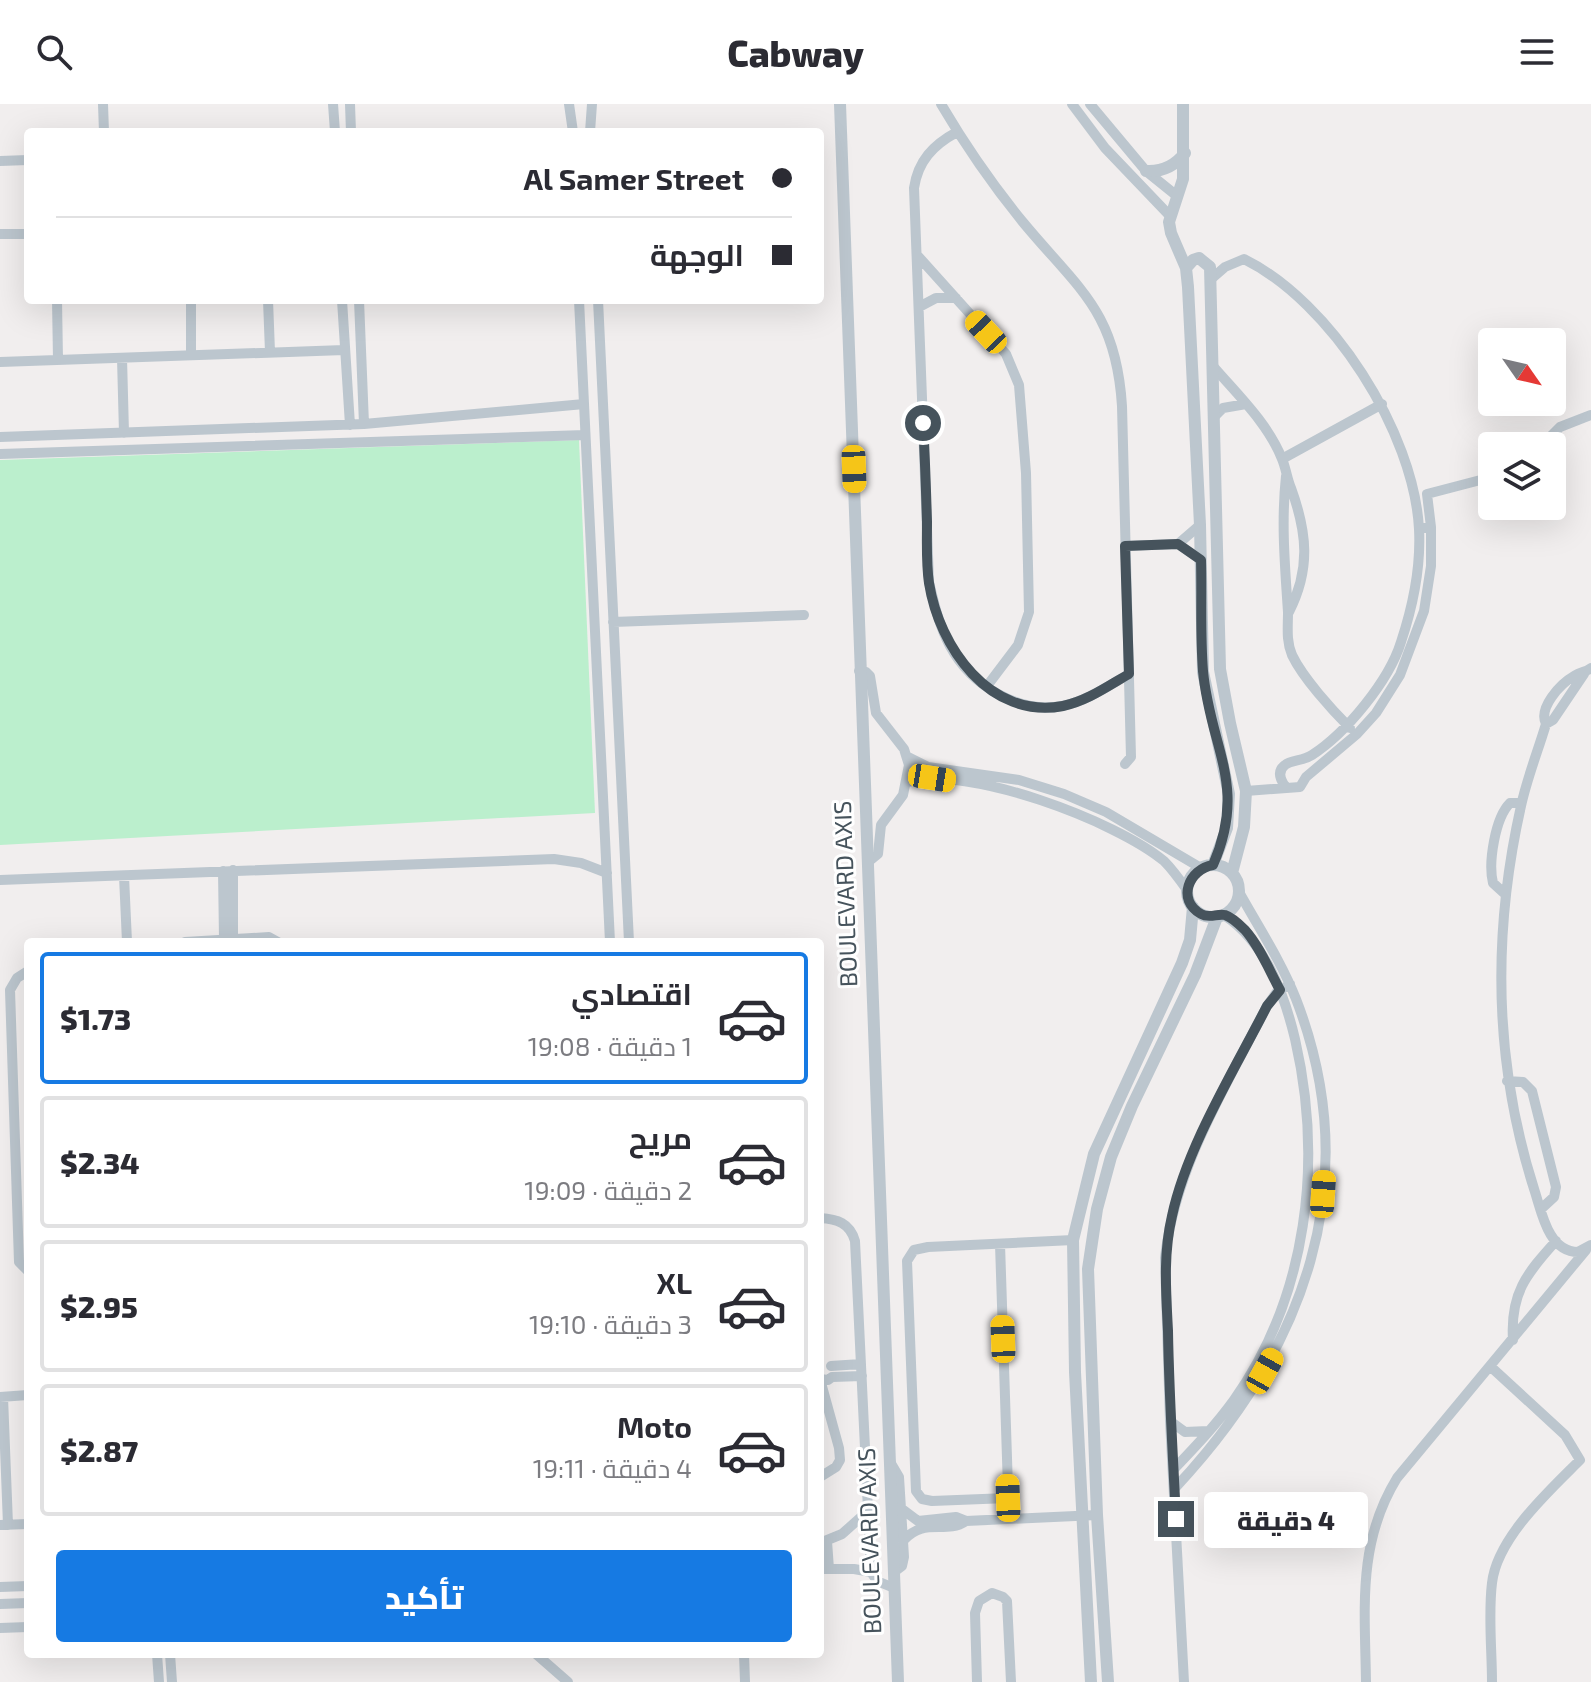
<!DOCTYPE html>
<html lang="ar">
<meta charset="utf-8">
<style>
body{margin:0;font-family:"Exo 2",Cairo,sans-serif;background:#f7f7f7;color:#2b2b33;direction:rtl;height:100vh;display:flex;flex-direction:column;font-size:30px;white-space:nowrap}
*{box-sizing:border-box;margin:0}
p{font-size:26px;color:#7c7c81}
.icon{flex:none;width:44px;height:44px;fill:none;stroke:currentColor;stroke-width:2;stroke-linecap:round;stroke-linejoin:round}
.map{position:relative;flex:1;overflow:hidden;direction:ltr}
.drawer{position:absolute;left:24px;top:834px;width:800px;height:720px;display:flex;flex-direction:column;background:#fff;border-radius:8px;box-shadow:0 8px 32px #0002;direction:rtl}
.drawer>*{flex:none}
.guide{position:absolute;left:24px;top:24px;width:800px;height:176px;border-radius:8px;box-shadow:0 8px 32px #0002;direction:rtl;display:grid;align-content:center;height:176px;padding:0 32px;background:#fff}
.needle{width:52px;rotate:124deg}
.controls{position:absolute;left:1478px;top:224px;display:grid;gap:16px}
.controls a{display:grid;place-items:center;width:88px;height:88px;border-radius:8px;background:#fff;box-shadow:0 8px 32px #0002;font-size:40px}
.end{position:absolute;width:36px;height:36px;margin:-18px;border:10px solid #46535c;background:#fff;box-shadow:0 0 0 4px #fff}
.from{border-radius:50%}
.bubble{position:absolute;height:56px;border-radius:8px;background:#fff;box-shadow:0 8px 32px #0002;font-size:26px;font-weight:800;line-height:56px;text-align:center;direction:rtl}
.car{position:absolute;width:24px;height:48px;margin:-24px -12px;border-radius:10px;box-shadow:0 0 6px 2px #0007;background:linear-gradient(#f5c518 24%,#345 0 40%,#f5c518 0 76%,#345 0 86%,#f5c518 0)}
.guide b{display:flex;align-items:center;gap:28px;height:76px;font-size:30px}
.guide b+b{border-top:2px solid #e1e1e2}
.guide i{width:20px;height:20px;background:#2b2b33}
ul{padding:14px 0 0;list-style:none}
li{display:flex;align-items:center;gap:24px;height:132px;margin:0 16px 12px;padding:0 16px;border:4px solid #e1e1e2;border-radius:8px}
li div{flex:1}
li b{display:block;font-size:30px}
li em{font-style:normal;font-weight:800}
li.active{border-color:#167ae3}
li>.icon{width:72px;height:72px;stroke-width:1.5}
.button{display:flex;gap:16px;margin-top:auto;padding:16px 32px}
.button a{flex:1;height:92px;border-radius:8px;background:#167ae3;color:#fff;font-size:32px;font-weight:800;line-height:92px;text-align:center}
header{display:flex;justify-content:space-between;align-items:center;height:104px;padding:0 32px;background:#fff;font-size:36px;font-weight:800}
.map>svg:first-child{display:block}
</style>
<header><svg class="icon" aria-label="menu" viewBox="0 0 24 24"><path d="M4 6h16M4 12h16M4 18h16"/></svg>Cabway<svg class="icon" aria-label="search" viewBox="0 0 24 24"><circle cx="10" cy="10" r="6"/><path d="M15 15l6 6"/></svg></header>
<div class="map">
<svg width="1591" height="1578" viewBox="0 0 1591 1578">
<rect width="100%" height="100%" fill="#f1eeee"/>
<path fill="#bbefcd" d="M579 336 595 709 0 741V356Z"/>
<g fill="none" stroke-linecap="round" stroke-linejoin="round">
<path stroke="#bcc6ce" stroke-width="10" d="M103 0 104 28
M333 0 335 28
M350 0 351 28
M569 0 573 28
M941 0C965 41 992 80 1022 117 1078 185 1116 206 1122 302L1131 653 1125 660
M1072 0 1105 44 1170 112
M1090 0 1146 67 1177 92
M590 28 592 0
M957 28C933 41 918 57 914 84L929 478C934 499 939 522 950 542 971 581 1018 610 1062 602 1087 597 1108 582 1129 570
M0 57 28 56
M0 130H28
M917 151 1006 250 1019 281 1026 369 1029 508 1018 541 987 582
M1210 176 1225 163 1244 155C1331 198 1414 328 1419 425 1421 463 1413 502 1401 538 1389 577 1346 629 1312 651 1303 657 1291 656 1285 661 1277 667 1280 675 1285 682
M57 196 58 256
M191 196V251
M268 196 270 248
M342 196 350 321
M359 196 364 320
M579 196 610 838
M598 196 629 838
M919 203 936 194H956
M122 254 124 329
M0 258 344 246
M1212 261C1236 289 1268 319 1282 355 1286 364 1287 375 1291 384 1307 428 1311 465 1289 508
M1213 314 1223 304 1246 300
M0 333 364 320 584 300
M1541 342 1560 323 1591 311
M0 350 585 331
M1282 355 1382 300
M1286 372C1281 418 1285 463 1288 508 1288 523 1286 537 1292 551 1303 574 1332 606 1350 624
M1425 424 1431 423 1427 390 1492 373
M1178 440 1200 421
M1125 442 1178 440 1201 456
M613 518 804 511
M1591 564C1584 569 1582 567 1574 572 1560 580 1538 604 1546 620 1538 647 1527 674 1521 702 1492 831 1494 961 1535 1088 1542 1110 1549 1148 1578 1148L1591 1141
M859 567 866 568 870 572 876 609 904 645 909 661 903 691 881 721 878 750 867 759
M1546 620 1553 616 1584 570
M908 653 928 663 1019 676 1064 690 1106 708 1201 764
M908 678C968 661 1116 717 1164 757 1173 766 1180 776 1187 786
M1246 687 1300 683 1306 673 1357 630 1376 609 1400 571 1424 507 1431 462V423
M233 766V834
M223 767 224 835
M124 772 127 838
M0 776 554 755 581 759 607 769
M1504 789 1493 779C1488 759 1495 714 1510 699H1521
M185 838 269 833 278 838
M28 867 17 874 10 886 19 1158 28 1167
M1507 977 1523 978 1532 987 1556 1083 1554 1093 1541 1105
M820 1114C837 1115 850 1119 855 1137L871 1468 877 1477 894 1484
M1000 1140 1009 1415
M1513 1236C1510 1190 1526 1170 1556 1137
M831 1262 861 1260
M1491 1263 1565 1331 1580 1356C1549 1387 1497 1434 1492 1479 1488 1511 1492 1546 1492 1578
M820 1275 828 1276 832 1273 862 1272
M0 1293 28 1291
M3 1293 8 1421
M1170 1317 1185 1328 1208 1327
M889 1356 899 1373 904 1453 902 1462 894 1468
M1174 1365C1195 1343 1216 1321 1234 1296 1308 1191 1323 1057 1295 935 1284 889 1265 838 1224 811
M820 1373 836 1363 840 1356 839 1344 820 1275
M1175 1384C1304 1246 1367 1079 1296 895 1281 857 1259 824 1239 788
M1008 1394 932 1397 922 1395 916 1387 907 1157 914 1146 928 1143 1073 1136
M902 1405 918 1417 956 1413 966 1417
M0 1421 28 1420
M904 1436C925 1413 945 1431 966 1417L1097 1411
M827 1437 829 1465
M820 1439 842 1430 869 1406
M820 1465H854L871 1468
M0 1483 28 1482
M0 1500 28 1499
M0 1524 28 1523
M157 1550 159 1578
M170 1550 172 1578
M536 1550 568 1578
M744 1550 745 1578
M977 1578 975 1509 979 1497 992 1489 1003 1493 1007 1497 1011 1578
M1184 1578 1170 1317 1165 1154C1175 1063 1226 982 1267 902L1276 889 1290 880
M1366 1578C1365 1505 1357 1439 1397 1374L1586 1146"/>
<path stroke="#bcc6ce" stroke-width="12" d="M840 0 898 1578
M1183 0V75L1169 118 1171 129 1186 164 1188 183 1200 421 1203 568 1229 690 1227 724 1213 761
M1146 67C1163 68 1175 62 1185 49
M1186 164 1193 156 1199 154 1210 163 1220 565 1230 619 1246 687 1244 723 1232 769
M1187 787a26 26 0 1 1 52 0a26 26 0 1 1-52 0Z
M1091 1578 1075 1268 1073 1136 1094 1050 1182 859 1190 836 1193 803
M1108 1578 1097 1411 1088 1165 1097 1105 1111 1053 1132 1002 1195 871 1217 813"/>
</g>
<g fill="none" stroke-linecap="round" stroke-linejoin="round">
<path stroke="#46535c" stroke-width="10" d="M923 319C925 352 926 385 927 418 927 438 926 459 929 479 939 543 990 616 1063 602 1087 597 1108 582 1129 570L1125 442 1178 440 1201 456C1202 493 1200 530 1203 567 1210 644 1248 681 1213 761 1189 765 1176 796 1201 810 1210 815 1217 809 1225 811 1231 813 1241 822 1245 826 1260 843 1269 866 1280 886L1267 902C1235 965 1187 1042 1172 1112 1163 1150 1166 1188 1168 1227 1169 1290 1173 1352 1176 1415"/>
</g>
<g text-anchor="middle" stroke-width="6" stroke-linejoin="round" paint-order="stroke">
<g font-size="24" fill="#46535c" stroke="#fff">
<text transform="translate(846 790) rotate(-92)" y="8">BOULEVARD AXIS</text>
<text transform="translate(870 1437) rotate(-92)" y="8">BOULEVARD AXIS</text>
</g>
</g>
</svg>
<div class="controls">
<a><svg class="needle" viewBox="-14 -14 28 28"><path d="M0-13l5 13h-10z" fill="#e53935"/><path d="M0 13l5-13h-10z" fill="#7c7c81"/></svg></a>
<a><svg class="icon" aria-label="layers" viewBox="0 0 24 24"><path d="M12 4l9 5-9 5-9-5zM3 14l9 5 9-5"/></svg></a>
</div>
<i class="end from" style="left:923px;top:319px"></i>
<i class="end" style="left:1176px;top:1415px"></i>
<div class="bubble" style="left:1204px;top:1388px;width:164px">4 دقيقة</div>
<i class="car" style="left:986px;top:228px;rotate:317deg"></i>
<i class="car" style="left:854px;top:365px;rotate:178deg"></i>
<i class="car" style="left:932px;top:674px;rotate:99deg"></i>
<i class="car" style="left:1323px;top:1090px;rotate:4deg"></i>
<i class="car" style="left:1003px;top:1235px;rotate:358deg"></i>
<i class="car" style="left:1265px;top:1267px;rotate:29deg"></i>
<i class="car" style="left:1008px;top:1394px;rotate:358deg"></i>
<div class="guide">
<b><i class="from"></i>Al Samer Street</b>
<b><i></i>الوجهة</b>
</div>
<section class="drawer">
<ul>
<li class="active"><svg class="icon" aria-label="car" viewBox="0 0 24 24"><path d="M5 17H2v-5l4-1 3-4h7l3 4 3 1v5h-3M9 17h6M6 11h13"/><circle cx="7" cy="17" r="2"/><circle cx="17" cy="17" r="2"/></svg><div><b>اقتصادي</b><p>1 دقيقة · 19:08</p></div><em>$1.73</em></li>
<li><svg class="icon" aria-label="car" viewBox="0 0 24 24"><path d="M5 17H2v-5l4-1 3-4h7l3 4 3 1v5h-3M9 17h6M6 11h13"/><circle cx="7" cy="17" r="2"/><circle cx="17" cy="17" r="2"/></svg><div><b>مريح</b><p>2 دقيقة · 19:09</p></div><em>$2.34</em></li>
<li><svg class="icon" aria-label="car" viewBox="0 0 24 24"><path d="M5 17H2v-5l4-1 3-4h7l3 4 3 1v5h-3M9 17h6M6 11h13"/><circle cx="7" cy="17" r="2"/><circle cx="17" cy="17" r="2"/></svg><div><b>XL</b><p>3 دقيقة · 19:10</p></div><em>$2.95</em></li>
<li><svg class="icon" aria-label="car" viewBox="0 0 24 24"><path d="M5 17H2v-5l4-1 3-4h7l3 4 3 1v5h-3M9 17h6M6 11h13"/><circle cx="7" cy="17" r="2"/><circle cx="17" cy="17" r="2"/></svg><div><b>Moto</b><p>4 دقيقة · 19:11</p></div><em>$2.87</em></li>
</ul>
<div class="button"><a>تأكيد</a></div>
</section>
</div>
